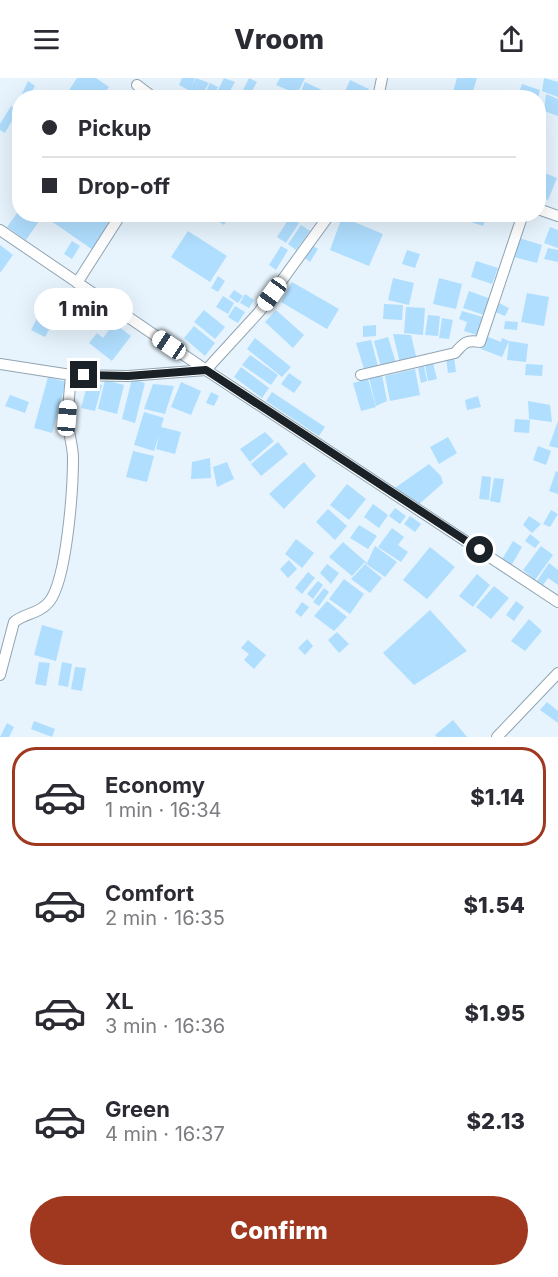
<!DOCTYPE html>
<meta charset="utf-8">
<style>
body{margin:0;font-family:Inter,sans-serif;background:#f2f2f3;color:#2b2b33;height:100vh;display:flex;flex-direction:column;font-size:22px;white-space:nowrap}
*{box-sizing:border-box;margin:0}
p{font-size:20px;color:#7c7c81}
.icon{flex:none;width:33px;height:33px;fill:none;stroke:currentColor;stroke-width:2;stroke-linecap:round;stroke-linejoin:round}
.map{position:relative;height:659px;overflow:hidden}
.details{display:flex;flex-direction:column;background:#fff;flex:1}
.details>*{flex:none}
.banner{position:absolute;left:12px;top:12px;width:534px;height:132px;border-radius:24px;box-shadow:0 6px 24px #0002;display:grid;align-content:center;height:132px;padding:0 30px;background:#fff}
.end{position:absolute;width:27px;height:27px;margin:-14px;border:8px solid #1a2227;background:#fff;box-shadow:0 0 0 3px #fff}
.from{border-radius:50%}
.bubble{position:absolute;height:42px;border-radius:21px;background:#fff;box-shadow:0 6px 24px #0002;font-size:20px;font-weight:800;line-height:42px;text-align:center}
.car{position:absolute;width:18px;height:36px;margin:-18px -9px;border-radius:8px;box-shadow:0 0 4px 2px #0007;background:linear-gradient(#fff 24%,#345 0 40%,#fff 0 76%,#345 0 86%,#fff 0)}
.banner b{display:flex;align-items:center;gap:21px;height:57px;font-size:22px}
.banner b+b{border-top:2px solid #e1e1e2}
.banner i{width:15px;height:15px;background:#2b2b33}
ul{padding:10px 0 0;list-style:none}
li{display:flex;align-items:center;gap:18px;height:99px;margin:0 12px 9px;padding:0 18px;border:3px solid transparent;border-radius:24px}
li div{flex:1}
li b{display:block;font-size:22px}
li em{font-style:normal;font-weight:800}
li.active{border-color:#a0371f}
li>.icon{width:54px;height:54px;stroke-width:1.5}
.button{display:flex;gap:12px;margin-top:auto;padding:12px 30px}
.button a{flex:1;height:69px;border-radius:36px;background:#a0371f;color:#fff;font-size:24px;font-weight:800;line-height:69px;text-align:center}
header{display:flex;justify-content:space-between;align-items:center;height:78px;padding:0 30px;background:#fff;font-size:27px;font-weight:800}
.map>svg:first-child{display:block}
</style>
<header><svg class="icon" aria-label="menu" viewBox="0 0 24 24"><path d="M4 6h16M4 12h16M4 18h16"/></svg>Vroom<svg class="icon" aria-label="share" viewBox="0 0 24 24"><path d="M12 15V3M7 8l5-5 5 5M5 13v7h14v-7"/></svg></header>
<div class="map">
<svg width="558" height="659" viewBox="0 0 558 659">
<rect width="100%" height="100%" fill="#e7f4fd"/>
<path fill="#b0defe" d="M77 0H96L109 9 102 20H64Z
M182 0H195L192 7 196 0 209 5 201 19 179 7Z
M224 0 235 4 226 20H214Z
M249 0 257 4 248 20 237 17 242 14Z
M280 0H305L297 16 276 7Z
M457 0H477L471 20 452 17Z
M544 0 558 4V19L542 13Z
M350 2 369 11 365 20H342Z
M28 3 35 8 28 20H20Z
M305 4 330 16 328 20H298Z
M210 5 218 9 212 20H203Z
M522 6 540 12 538 20H517Z
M546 16 558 21V38L544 33Z
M11 28 20 33V45L13 41 5 55 0 52V46Z
M540 93 557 100 548 122 538 118Z
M20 131V136H44L26 162 7 149Z
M55 136H100L112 144 93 172 51 143Z
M207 136H231L224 147Z
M459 136H487L483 148 458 140Z
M290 139 299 145 286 165 277 159Z
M342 139 383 156 369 188 330 172Z
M301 147 310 153 296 172 288 166Z
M550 149 558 152V170L544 165Z
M188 153 227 178 210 204 171 179Z
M519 160 542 167 537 185 514 179Z
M72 163 80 168 72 181 64 176Z
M310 166 318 171 310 184 302 178Z
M0 167 13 177 0 195Z
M281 168 288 172 276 192 269 187Z
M548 170 558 172V184L544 181Z
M407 172 420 176 415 190 402 186Z
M476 183 498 190 492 206 471 199Z
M218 198 225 203 218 214 211 210Z
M393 200 414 205 409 227 388 222Z
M439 200 462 206 456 231 433 226Z
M292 204 339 231 327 251 281 224Z
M234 212 243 218 238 225 229 219Z
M469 213 491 221 484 237 463 230Z
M527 215 549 219 544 248 521 244Z
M245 216 254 222 249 230 240 225Z
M223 218 234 225 228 236 216 229Z
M499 225 509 230 505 238 495 234Z
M384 226 403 227 402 242 383 241Z
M44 227 58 235 45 259 31 252Z
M235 228 245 234 238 245 228 239Z
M406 229 425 230 423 257 404 255Z
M204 232 225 249 215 261 194 244Z
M276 232 304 257 293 270 265 244Z
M462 233 486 240 480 258 464 253 467 244 459 241Z
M428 237 440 238 438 258 425 257Z
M442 240 453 242 449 261 439 260Z
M505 243 518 244 517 252 504 251Z
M114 245 131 258 112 283 89 265 97 255 103 260Z
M376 247V258L363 259V248Z
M194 248 215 265 205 278 184 260Z
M393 256 411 257 417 282 400 285Z
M486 258 501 264 502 260 509 263 502 279 481 271Z
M388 259 396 285 381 289 374 263Z
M255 260 291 289 282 299 247 271Z
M371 262 378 288 365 294 356 265Z
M509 263 528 266 526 284 507 282Z
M250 277 278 297 271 307 242 287Z
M454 279 456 294 448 295 446 280Z
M433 285 437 301 428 303 425 287Z
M526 286 543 287 542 298 525 297Z
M424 288 427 303 421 305 418 290Z
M241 289 269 310 262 320 234 299Z
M415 291 420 317 390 323 385 298Z
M289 295 302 304 294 315 281 306Z
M382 297 387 323 376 328 369 300Z
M48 299 66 304 52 355 34 350Z
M132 301 145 305 135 345 122 341Z
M368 301 376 329 361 333 353 305Z
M105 302 124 307 117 336 98 331Z
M88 304 102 307 95 333 81 330Z
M181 304 201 313 191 337 171 329Z
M153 306 174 308 165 336 144 331Z
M211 314 219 318 214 328 206 325Z
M272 314 325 349 319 358 266 323Z
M10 317 29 324 25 335 5 328Z
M478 318 481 329 467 332 465 322Z
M528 323 550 327 552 344 529 341Z
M144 334 164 340 161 349 181 354 175 376 156 371 159 357 154 373 134 367Z
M515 341 530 342 529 355 514 354Z
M558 343V370L549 368Z
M265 354 274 363 250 384 240 371Z
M448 359 457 375 439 386 430 369Z
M278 364 288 376 261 398 251 386Z
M538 368 551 373 546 387 533 382Z
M133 373 154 378 147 404 126 399Z
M210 380 211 400 191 401 192 384Z
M227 384 234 401 217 409 213 389Z
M304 384 316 398 284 431 269 416Z
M429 386 441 398 443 405 417 428 392 412Z
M556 393 558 394V416L549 413Z
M482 398 491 399 489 422 479 421Z
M494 400 504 401 500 425 490 423Z
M347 406 366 421 349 442 330 427Z
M373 426 388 437 379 450 364 439Z
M395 430 406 438 400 446 389 438Z
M328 431 347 448 335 462 316 444Z
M551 432 558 436 550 449 543 446Z
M410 438 421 446 415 454 404 446Z
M529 438 541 446 532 455 523 447Z
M359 447 377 458 368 471 350 460Z
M392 450 404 459 398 467 408 474 401 484 378 469Z
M530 456 540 464 535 470 525 463Z
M296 461 314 475 302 490 285 476Z
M513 463 522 469 511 488 501 483Z
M343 464 367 485 375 468 397 484 385 499 362 483 364 485 352 498 329 479Z
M541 468 553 477 535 502 523 492Z
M430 469 455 489 427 521 403 502Z
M289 482 297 491 288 500 280 491Z
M549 485 558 492V507L548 500 543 507 537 503Z
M327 486 339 495 331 506 320 495Z
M365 486 382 500 370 515 351 501Z
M308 494 315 500 302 516 295 510Z
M477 496 490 507 473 529 459 518Z
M344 501 364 516 350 536 329 521Z
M318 503 323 507 313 521 307 516Z
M494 508 509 520 491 541 476 529Z
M324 510 329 514 319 528 313 524Z
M327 523 347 539 334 553 314 538Z
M516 523 524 529 514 543 506 537Z
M302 524 309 529 301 539 295 534Z
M430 532 467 573 414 607 383 575Z
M529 541 542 553 525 573 511 563Z
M42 547 63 553 56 583 34 577Z
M337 554 349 566 339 575 328 562Z
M307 561 313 568 305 577 298 570Z
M248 562 266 577 254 591 244 582 249 576 241 570Z
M39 584 50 585 46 608 35 606Z
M62 584 72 586 68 609 58 607Z
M75 589 86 590 82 613 71 611Z
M547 624 558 633V645L540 632Z
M453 642 467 659H437L435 657Z
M34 643 55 651 52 659 31 651Z
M7 645 14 649 9 659H0Z"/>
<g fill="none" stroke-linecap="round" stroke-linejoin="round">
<defs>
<path id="street" d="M137 7 154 20
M378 20 382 0
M538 131 558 138
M0 152 206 292 558 524
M77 205 121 136
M0 286 71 297 128 298 206 292 259 234 330 136
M361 297 455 275C463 266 466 261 480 264L523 136
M0 597 14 544C25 535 39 536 49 524 67 502 73 410 73 380 73 366 67 352 68 339 68 325 70 311 71 297
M497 659 558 595"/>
</defs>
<use href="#street" stroke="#90a4b2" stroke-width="12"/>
<use href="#street" stroke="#fff" stroke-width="10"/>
</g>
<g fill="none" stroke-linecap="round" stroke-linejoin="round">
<path stroke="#1a2227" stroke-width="8" d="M84 297 128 298 206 292 480 472"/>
</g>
</svg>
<i class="end from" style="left:480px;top:472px"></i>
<i class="end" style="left:84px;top:297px"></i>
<div class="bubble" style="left:34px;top:210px;width:99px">1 min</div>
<i class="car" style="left:272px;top:216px;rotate:216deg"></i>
<i class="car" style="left:169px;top:267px;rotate:304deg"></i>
<i class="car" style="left:67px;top:340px;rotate:5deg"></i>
<div class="banner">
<b><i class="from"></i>Pickup</b>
<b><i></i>Drop-off</b>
</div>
</div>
<section class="details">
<ul>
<li class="active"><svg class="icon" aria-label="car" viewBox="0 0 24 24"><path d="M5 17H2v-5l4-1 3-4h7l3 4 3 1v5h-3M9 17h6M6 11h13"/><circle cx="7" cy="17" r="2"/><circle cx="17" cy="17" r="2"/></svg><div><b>Economy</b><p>1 min · 16:34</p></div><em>$1.14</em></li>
<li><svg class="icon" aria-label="car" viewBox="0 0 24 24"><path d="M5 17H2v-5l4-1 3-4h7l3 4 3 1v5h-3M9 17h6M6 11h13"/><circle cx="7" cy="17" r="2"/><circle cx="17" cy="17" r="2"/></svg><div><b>Comfort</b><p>2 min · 16:35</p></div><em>$1.54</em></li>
<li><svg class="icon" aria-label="car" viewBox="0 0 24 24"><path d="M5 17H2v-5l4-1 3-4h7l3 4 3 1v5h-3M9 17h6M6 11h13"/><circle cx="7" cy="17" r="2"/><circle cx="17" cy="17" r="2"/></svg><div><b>XL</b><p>3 min · 16:36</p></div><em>$1.95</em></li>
<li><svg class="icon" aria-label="car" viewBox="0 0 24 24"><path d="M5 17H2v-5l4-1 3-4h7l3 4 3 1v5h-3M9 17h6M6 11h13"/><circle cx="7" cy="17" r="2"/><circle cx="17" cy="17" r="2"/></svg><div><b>Green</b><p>4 min · 16:37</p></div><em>$2.13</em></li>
</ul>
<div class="button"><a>Confirm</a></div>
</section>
